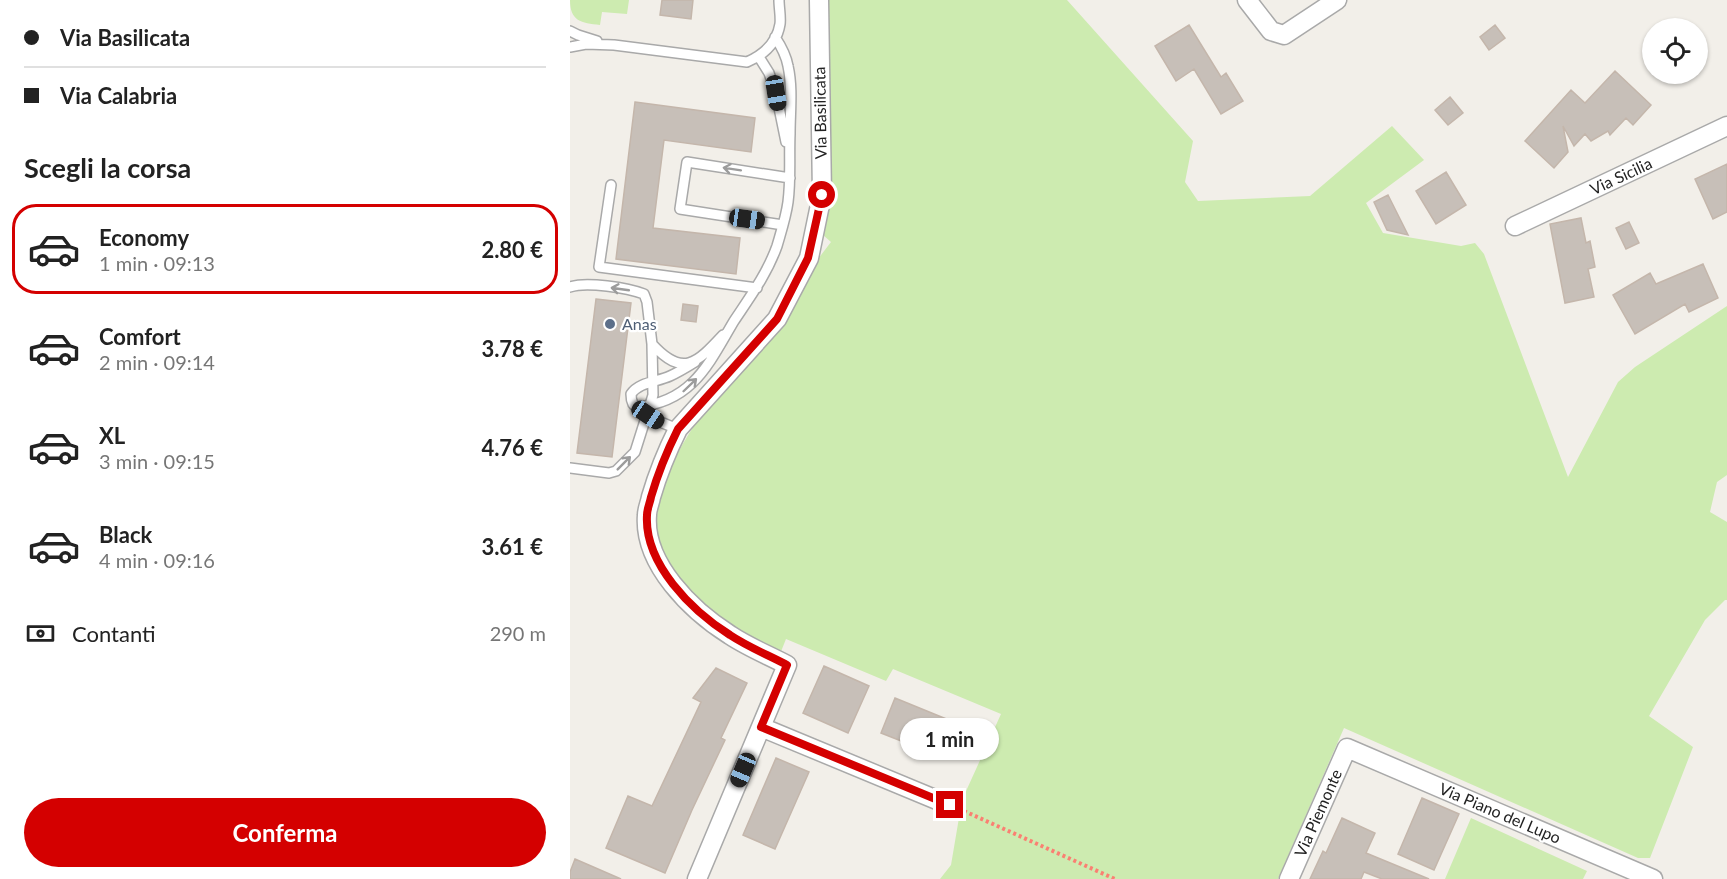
<!DOCTYPE html>
<html lang="it">
<meta charset="utf-8">
<style>
body{margin:0;font-family:Lato,sans-serif;background:#f6f6f6;color:#222;height:100vh;display:flex;flex-direction:column;font-size:22px;white-space:nowrap}
*{box-sizing:border-box;margin:0}
p{font-size:20px;color:#767676}
.icon{flex:none;width:33px;height:33px;fill:none;stroke:currentColor;stroke-width:2;stroke-linecap:round;stroke-linejoin:round}
.map{position:relative;flex:1;overflow:hidden}
.details{display:flex;flex-direction:column;background:#fff;width:570px}
.details>*{flex:none}
.guide{display:grid;align-content:center;height:132px;padding:0 24px;background:#fff}
.controls{position:absolute;left:1072px;top:18px;display:grid;gap:12px}
.controls a{display:grid;place-items:center;width:66px;height:66px;border-radius:50%;background:#fff;box-shadow:0 2px 4px #0004;font-size:30px}
.end{position:absolute;width:27px;height:27px;margin:-14px;border:8px solid #d40000;background:#fff;box-shadow:0 0 0 3px #fff}
.from{border-radius:50%}
.bubble{position:absolute;height:42px;border-radius:21px;background:#fff;box-shadow:0 2px 4px #0004;font-size:20px;font-weight:700;line-height:42px;text-align:center}
.car{position:absolute;width:18px;height:36px;margin:-18px -9px;border-radius:8px;box-shadow:0 0 4px 2px #0007;background:linear-gradient(#222 24%,#8ab4d8 0 40%,#222 0 76%,#8ab4d8 0 86%,#222 0)}
.guide b{display:flex;align-items:center;gap:21px;height:57px;font-size:22px}
.guide b+b{border-top:2px solid #e0e0e0}
.guide i{width:15px;height:15px;background:#222}
ul{padding:0;list-style:none}
li{display:flex;align-items:center;gap:18px;height:90px;margin:0 12px 9px;padding:0 12px;border:3px solid transparent;border-radius:24px}
li div{flex:1}
li b{display:block;font-size:22px}
li em{font-style:normal;font-weight:700}
li.active{border-color:#d40000}
li>.icon{width:54px;height:54px;stroke-width:1.5}
h2{padding:0 24px;font-size:27px;line-height:72px}
.pay{display:flex;align-items:center;gap:15px;height:66px;padding:0 24px;font-size:22px}
.pay p{margin-inline-start:auto}
.cta{display:flex;gap:12px;margin-top:auto;padding:12px 24px}
.cta a{flex:1;height:69px;border-radius:36px;background:#d40000;color:#fff;font-size:24px;font-weight:700;line-height:69px;text-align:center}
main{display:flex;flex:1;min-height:0}
.map>svg:first-child{display:block}
</style>
<main>
<section class="details">
<div class="guide">
<b><i class="from"></i>Via Basilicata</b>
<b><i></i>Via Calabria</b>
</div>
<h2>Scegli la corsa</h2>
<ul>
<li class="active"><svg class="icon" aria-label="car" viewBox="0 0 24 24"><path d="M5 17H2v-5l4-1 3-4h7l3 4 3 1v5h-3M9 17h6M6 11h13"/><circle cx="7" cy="17" r="2"/><circle cx="17" cy="17" r="2"/></svg><div><b>Economy</b><p>1 min · 09:13</p></div><em>2.80 €</em></li>
<li><svg class="icon" aria-label="car" viewBox="0 0 24 24"><path d="M5 17H2v-5l4-1 3-4h7l3 4 3 1v5h-3M9 17h6M6 11h13"/><circle cx="7" cy="17" r="2"/><circle cx="17" cy="17" r="2"/></svg><div><b>Comfort</b><p>2 min · 09:14</p></div><em>3.78 €</em></li>
<li><svg class="icon" aria-label="car" viewBox="0 0 24 24"><path d="M5 17H2v-5l4-1 3-4h7l3 4 3 1v5h-3M9 17h6M6 11h13"/><circle cx="7" cy="17" r="2"/><circle cx="17" cy="17" r="2"/></svg><div><b>XL</b><p>3 min · 09:15</p></div><em>4.76 €</em></li>
<li><svg class="icon" aria-label="car" viewBox="0 0 24 24"><path d="M5 17H2v-5l4-1 3-4h7l3 4 3 1v5h-3M9 17h6M6 11h13"/><circle cx="7" cy="17" r="2"/><circle cx="17" cy="17" r="2"/></svg><div><b>Black</b><p>4 min · 09:16</p></div><em>3.61 €</em></li>
</ul>
<div class="pay"><svg class="icon" aria-label="cash" viewBox="0 0 24 24"><path d="M3 7h18v10H3z"/><circle cx="12" cy="12" r="2"/></svg>Contanti<p>290 m</p></div>
<div class="cta"><a>Conferma</a></div>
</section>
<div class="map">
<svg width="1157" height="879" viewBox="0 0 1157 879">
<rect width="100%" height="100%" fill="#f2efe9"/>
<path fill="#cdebb0" d="M0 0H59L57 14 32 12 30 25C11 23 0 21 0 0Z
M257 0H497L623 141 615 182 628 201 740 196 822 126 854 160 796 203 813 233 891 246 905 243 914 254 998 477 1048 382 1065 367 1157 306V475L1147 482 1140 512 1157 522V600H1155L1135 620 1079 716 1123 747 1080 858H1068L774 728 708 879H370L381 865 392 800 431 714 323 669 316 681 216 639 210 654C171 634 132 611 105 575 101 570 95 563 92 557 65 486 142 401 182 348 208 313 234 277 261 242L253 235 261 190Z
M901 818 1017 871 1013 879H875Z"/>
<path fill="#c7bfb8" stroke="#c4b6ab" stroke-width="1.5" d="M92 0H123L121 19 90 15Z
M619 25 651 77 656 73 673 101 651 114 624 69 606 81 585 46Z
M925 25 935 38 919 50 910 37Z
M1045 71 1081 105 1063 125 1056 118 1040 135 1038 131 1021 141 1015 134 1004 146 993 126 998 152 984 168 955 141 1001 90 1015 103Z
M880 97 893 113 878 125 865 110Z
M65 102 185 118 181 152 94 140 83 228 170 238 166 274 46 259Z
M1157 164V212L1143 219 1125 179Z
M876 172 896 205 866 224 846 191Z
M818 195 838 235 817 230 804 202Z
M1011 218 1016 243 1020 241 1025 267 1018 269 1024 297 995 303 980 224Z
M1059 222 1069 243 1056 249 1046 228Z
M1133 264 1148 298 1119 312 1115 304 1065 334 1043 295 1080 273 1086 284Z
M26 299 61 303 42 457 7 453Z
M113 304 128 306 126 322 111 320Z
M254 666 299 686 278 733 233 713Z
M146 668 177 683 151 738 155 740 122 810 95 873 36 848 58 796 82 806 131 702 123 698Z
M325 698 391 725 377 759 311 733Z
M206 758 239 772 205 849 173 835Z
M852 798 889 814 864 870 828 854Z
M772 818 805 833 796 853 859 879H812L794 872 791 879H740L753 851 756 853Z
M5 859 51 879H0V872Z"/>
<g fill="none" stroke-linecap="round" stroke-linejoin="round">
<defs>
<path id="service" d="M0 31 8 35 27 41
M0 47 16 44 44 45 177 62C193 55 207 43 210 24 211 17 209 8 209 0
M189 57 199 73 206 93 216 142
M41 185 29 267 187 288
M213 225 110 209 117 162 220 178
M0 287C16 281 58 288 74 294L77 302 82 344 83 395 65 452 46 471 39 473 0 468
M82 344C113 378 127 363 153 335
M67 407C123 402 139 363 164 321 180 297 197 274 207 246 211 232 216 217 218 202 221 180 219 157 220 134 220 112 223 88 218 66 216 55 211 46 205 37
M108 429C95 424 72 416 63 404 62 402 61 396 61 394 69 382 87 382 100 376 109 372 117 367 125 362"/>
<path id="minor" d="M677 0 701 31 714 35 767 0
M945 226 1157 126
M191 727 379 805
M127 879 217 665C198 655 178 647 160 635 122 611 73 564 77 515 77 509 80 503 81 497 88 473 97 451 108 429L207 319 239 258 252 195 249 0
M719 879 777 748 1083 879"/>
</defs>
<use href="#service" stroke="#a9a9a9" stroke-width="12"/>
<use href="#minor" stroke="#a9a9a9" stroke-width="21"/>
<path stroke="#fa8072" stroke-width="4" stroke-dasharray="3 3" stroke-linecap="butt" d="M394 811 545 879"/>
<use href="#service" stroke="#fff" stroke-width="9"/>
<use href="#minor" stroke="#fff" stroke-width="18"/>
</g>
<defs><path id="oneway-shaft" d="M-6 0H5M1.5-3L5.5 0L1.5 3" fill="none" stroke-width="1.6" stroke-linecap="round" stroke-linejoin="round" transform="scale(1.5)"/></defs>
<g stroke="#9c9c9c">
<use href="#oneway-shaft" transform="translate(162 169) rotate(-171)"/>
<use href="#oneway-shaft" transform="translate(50 289) rotate(-172)"/>
<use href="#oneway-shaft" transform="translate(120 385) rotate(-44)"/>
<use href="#oneway-shaft" transform="translate(54 463) rotate(-45)"/>
</g>
<g fill="none" stroke-linecap="round" stroke-linejoin="round">
<path stroke="#d40000" stroke-width="8" d="M252 195 238 258 207 319 108 429C97 451 88 473 81 497 80 503 77 509 77 515 74 564 122 611 160 635 178 647 198 655 217 665L191 727 380 805"/>
</g>
<circle fill="#5c6f8a" stroke="#fff" stroke-width="2" cx="40" cy="324" r="6"/>
<g text-anchor="middle" stroke-width="4.5" stroke-linejoin="round" paint-order="stroke">
<g font-size="16" fill="#222" stroke="#fff">
<text transform="translate(250 113) rotate(-91)" y="6">Via Basilicata</text>
<text transform="translate(1051 176) rotate(-25)" y="6">Via Sicilia</text>
<text transform="translate(748 813) rotate(-66)" y="6">Via Piemonte</text>
<text transform="translate(930 813) rotate(23)" y="6">Via Piano del Lupo</text>
</g>
<g font-size="16" fill="#4e5e75" stroke="#fff" text-anchor="start">
<text x="52" y="330">Anas</text>
</g>
</g>
</svg>
<div class="controls">
<a><svg class="icon" aria-label="locate" viewBox="0 0 24 24"><circle cx="12" cy="12" r="6"/><path d="M12 2v4M12 18v4M2 12h4M18 12h4"/></svg></a>
</div>
<i class="end from" style="left:252px;top:195px"></i>
<i class="end" style="left:380px;top:805px"></i>
<div class="bubble" style="left:330px;top:718px;width:99px">1 min</div>
<i class="car" style="left:206px;top:93px;rotate:171deg"></i>
<i class="car" style="left:177px;top:219px;rotate:98deg"></i>
<i class="car" style="left:78px;top:415px;rotate:124deg"></i>
<i class="car" style="left:173px;top:770px;rotate:203deg"></i>
</div>
</main>
